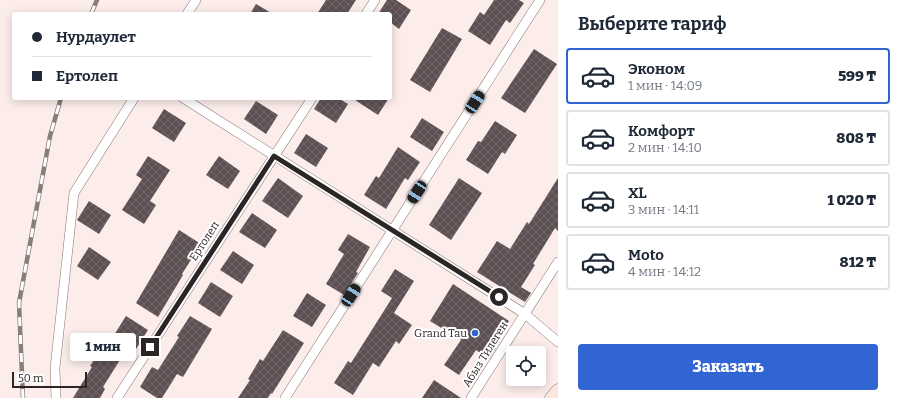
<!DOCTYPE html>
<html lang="ru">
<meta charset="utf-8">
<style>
body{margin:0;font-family:Bitter,serif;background:#f2f2f3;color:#1f2937;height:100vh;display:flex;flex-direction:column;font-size:15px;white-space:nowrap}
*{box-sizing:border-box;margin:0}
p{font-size:13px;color:#747a83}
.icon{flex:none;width:22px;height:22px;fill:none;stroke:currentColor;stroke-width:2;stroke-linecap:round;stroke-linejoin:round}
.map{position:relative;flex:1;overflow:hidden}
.panel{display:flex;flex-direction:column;background:#fff;width:340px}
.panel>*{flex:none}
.banner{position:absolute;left:12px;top:12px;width:380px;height:88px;border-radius:4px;box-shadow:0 2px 10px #0003;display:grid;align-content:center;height:88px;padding:0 20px;background:#fff}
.buttons{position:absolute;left:506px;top:346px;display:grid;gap:8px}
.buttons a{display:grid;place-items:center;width:40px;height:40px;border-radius:4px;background:#fff;box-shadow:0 2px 10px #0003;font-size:20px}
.scale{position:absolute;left:12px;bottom:10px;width:75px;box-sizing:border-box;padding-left:4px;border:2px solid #2b2625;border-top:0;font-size:11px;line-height:14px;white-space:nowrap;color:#2b2625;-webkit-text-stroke:3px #fff;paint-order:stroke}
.end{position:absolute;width:18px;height:18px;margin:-9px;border:5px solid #2b2625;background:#fff;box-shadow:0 0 0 2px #fff}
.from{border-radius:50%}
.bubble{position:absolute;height:28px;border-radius:4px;background:#fff;box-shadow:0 2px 10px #0003;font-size:13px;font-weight:800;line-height:28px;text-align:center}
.car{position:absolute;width:12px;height:24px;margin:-12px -6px;border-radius:5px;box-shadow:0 0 3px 1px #0007;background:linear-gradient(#222 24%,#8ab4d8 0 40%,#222 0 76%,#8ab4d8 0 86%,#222 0)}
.banner b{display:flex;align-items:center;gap:14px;height:38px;font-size:15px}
.banner b+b{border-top:1px solid #e0e1e3}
.banner i{width:10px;height:10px;background:#1f2937}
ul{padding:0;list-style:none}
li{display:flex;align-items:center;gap:12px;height:56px;margin:0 8px 6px;padding:0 12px;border:2px solid #e0e1e3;border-radius:4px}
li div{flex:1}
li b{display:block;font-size:15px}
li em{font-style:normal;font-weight:800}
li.on{border-color:#3265d4}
li>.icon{width:36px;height:36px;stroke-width:1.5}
h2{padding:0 20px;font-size:18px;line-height:48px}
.action{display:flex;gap:8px;margin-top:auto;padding:8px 20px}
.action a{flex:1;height:46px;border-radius:4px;background:#3265d4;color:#fff;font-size:16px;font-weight:800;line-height:46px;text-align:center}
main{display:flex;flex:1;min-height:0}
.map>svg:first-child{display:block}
</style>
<main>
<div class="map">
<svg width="558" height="398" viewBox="0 0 558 398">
<defs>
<pattern id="building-cross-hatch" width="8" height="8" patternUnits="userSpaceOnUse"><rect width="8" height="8" fill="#5d5154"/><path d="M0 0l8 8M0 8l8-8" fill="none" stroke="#716769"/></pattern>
</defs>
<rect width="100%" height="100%" fill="#fcedeb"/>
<path fill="url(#building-cross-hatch)" d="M326 0H356L347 14H317Z
M387 0H396L411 10 399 29 390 22V14H378Z
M494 0H519L524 3 510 23 506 20 490 45 468 31 480 12 484 15Z
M256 4 273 14H250Z
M442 28 462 39 430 92 410 80Z
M534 49 557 64 525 113 501 98Z
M321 98H338L348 104 336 123 314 109Z
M352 98H389L378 115Z
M256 101 278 115 266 134 244 119Z
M164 109 186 123 174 142 152 128Z
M422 118 444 132 432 151 410 137Z
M495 121 517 135 505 154 502 152 488 174 466 160 478 141 481 142Z
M306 134 328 148 316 167 294 153Z
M398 147 420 162 408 180 405 178 386 209 364 195 376 176 379 178Z
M148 156 170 170 150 201 156 205 144 224 122 210 142 179 136 175Z
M219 156 240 171 228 189 206 175Z
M278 178 303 196 288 218 262 201Z
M459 178 482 193 451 240 429 225Z
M558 178V231L555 228 533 264 535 265 521 287 531 293 525 302 477 272 497 241 510 249 527 222 529 224Z
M89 201 111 215 99 234 77 220Z
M252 213 277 230 265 248 239 232Z
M179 230 201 244 182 274 183 275 158 317 136 303Z
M348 234 370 247 356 272 358 273 344 295 326 284 344 254 338 250Z
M89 247 111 262 98 280 77 266Z
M233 251 254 265 242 284 220 270Z
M395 269 414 281 394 313 412 325 399 344 396 341 379 367 373 363 353 395 334 383 348 361 351 363 392 298 381 291Z
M211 282 233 296 220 317 198 303Z
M453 284 509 321 493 346 496 348 489 359 476 350 459 375 444 365 461 340 430 321Z
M307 293 326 305 312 327 293 316Z
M126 316 148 330 136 349 130 344 103 387 105 389 100 398H73L92 367 90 366 104 344 107 346Z
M190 316 212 329 183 377 177 374 162 398H157L140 387 152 367 158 370 179 337 177 336Z
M283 330 304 343 272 394 271 393 268 398H238L250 380 248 379 260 359 263 361Z
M434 380 461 398H422Z"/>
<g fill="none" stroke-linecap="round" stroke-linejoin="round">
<defs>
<path id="street" d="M187 14 196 0
M366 14 375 0
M183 98 525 314 558 342
M56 398 55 368 74 193 134 98
M117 398 312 98
M285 398 540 0
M471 398 558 262"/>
<path id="secondary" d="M551 398 558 390"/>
</defs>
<use href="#street" stroke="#827573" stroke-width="10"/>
<use href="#secondary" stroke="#827573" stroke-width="13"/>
<use href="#street" stroke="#fff" stroke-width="9"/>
<use href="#secondary" stroke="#fae6da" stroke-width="12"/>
<defs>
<path id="rail" d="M91 14 97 0
M23 398 19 303 50 136 61 98"/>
</defs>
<use href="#rail" stroke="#877e7c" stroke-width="4.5"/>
<use href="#rail" stroke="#fff" stroke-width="3" stroke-dasharray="9" stroke-linecap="butt"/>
</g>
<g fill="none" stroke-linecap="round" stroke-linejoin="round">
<path stroke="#2b2625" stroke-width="5" d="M150 347 274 156 499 297"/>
</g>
<circle fill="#3265d4" stroke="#fff" stroke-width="1.5" cx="475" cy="333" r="4"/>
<g text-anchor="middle" stroke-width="4" stroke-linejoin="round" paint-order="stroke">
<g font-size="11" fill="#2b2625" stroke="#fff">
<text transform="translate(204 241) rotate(-57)" y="4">Ертолеп</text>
<text transform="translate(485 354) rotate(-58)" y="4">Абыз Тилеген</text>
</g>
<g font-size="11" fill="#2b2625" stroke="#fff" text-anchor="end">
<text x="467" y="337">Grand Tau</text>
</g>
</g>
</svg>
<div class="buttons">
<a><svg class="icon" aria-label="locate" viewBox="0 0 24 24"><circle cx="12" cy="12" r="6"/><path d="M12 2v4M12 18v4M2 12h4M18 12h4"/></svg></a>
</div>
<div class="scale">50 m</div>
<i class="end from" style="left:499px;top:297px"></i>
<i class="end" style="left:150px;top:347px"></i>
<div class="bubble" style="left:70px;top:333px;width:66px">1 мин</div>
<i class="car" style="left:475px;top:102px;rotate:33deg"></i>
<i class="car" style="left:417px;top:192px;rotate:213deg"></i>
<i class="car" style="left:351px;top:295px;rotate:33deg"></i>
<div class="banner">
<b><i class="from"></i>Нурдаулет</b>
<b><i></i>Ертолеп</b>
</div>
</div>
<section class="panel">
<h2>Выберите тариф</h2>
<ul>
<li class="on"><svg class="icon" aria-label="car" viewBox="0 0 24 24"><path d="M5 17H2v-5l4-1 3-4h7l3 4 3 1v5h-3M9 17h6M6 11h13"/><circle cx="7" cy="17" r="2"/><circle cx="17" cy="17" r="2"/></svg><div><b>Эконом</b><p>1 мин · 14:09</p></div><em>599 ₸</em></li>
<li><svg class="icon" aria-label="car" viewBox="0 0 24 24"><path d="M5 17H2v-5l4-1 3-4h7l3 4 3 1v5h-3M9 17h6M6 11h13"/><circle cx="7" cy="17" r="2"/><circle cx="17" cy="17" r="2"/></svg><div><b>Комфорт</b><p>2 мин · 14:10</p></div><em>808 ₸</em></li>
<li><svg class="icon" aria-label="car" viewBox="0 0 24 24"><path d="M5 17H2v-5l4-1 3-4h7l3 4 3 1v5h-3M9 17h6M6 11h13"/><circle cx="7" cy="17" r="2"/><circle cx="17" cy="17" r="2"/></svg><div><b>XL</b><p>3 мин · 14:11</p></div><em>1 020 ₸</em></li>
<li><svg class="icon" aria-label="car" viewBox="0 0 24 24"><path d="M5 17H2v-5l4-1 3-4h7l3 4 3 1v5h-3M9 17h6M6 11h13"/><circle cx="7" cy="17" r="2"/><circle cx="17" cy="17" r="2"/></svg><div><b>Moto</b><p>4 мин · 14:12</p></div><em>812 ₸</em></li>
</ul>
<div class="action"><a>Заказать</a></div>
</section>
</main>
